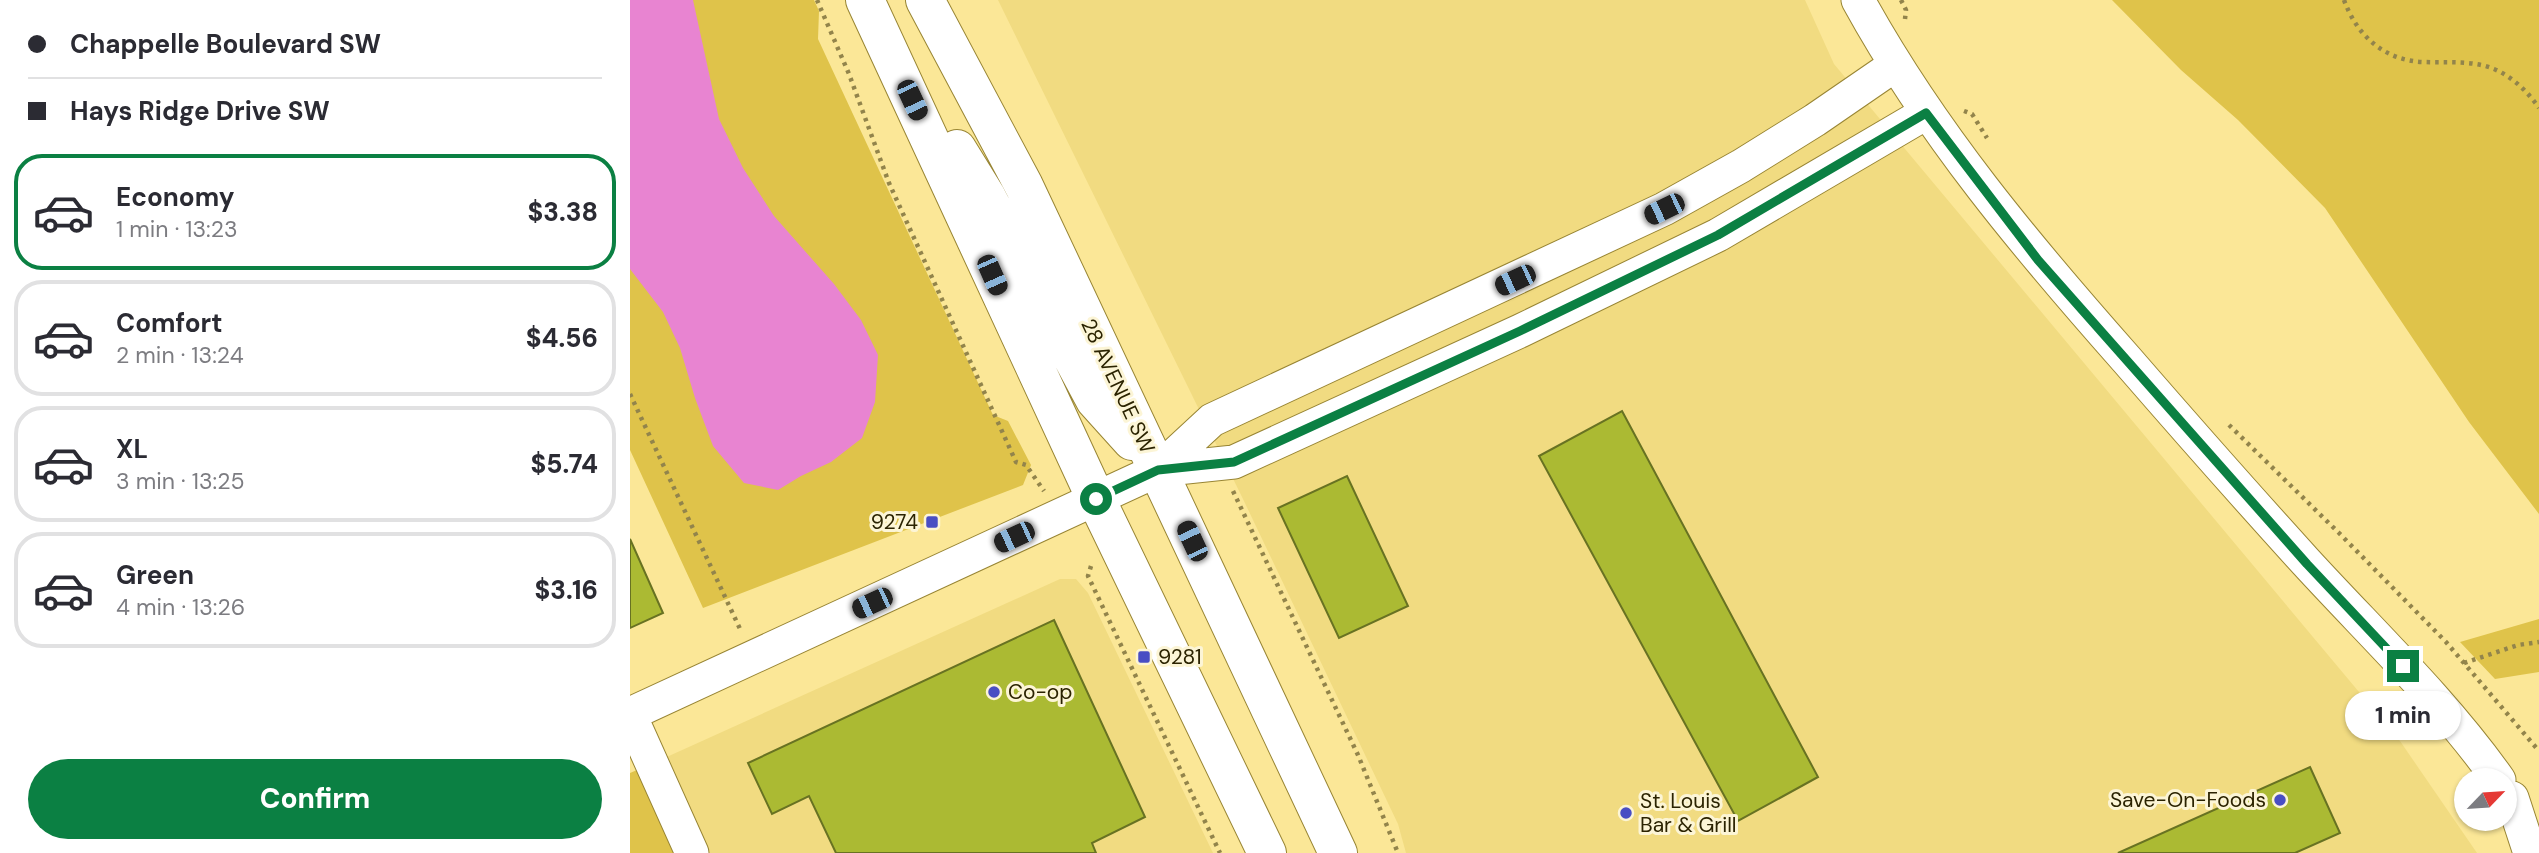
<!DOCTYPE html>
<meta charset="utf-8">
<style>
body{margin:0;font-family:"DM Sans",sans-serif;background:#f7f7f7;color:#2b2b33;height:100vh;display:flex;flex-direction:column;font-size:26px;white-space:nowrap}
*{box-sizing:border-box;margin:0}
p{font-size:23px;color:#7c7c81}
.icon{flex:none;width:38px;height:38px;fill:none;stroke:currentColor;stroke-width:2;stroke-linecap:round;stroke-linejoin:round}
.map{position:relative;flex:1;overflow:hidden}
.details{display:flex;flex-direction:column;background:#fff;width:630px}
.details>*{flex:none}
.hud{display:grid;align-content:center;height:154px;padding:0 28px;background:#fff}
.needle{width:46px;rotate:65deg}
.buttons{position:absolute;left:1824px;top:768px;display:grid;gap:14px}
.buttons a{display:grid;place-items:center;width:63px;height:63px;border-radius:50%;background:#fff;box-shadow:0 2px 5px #0004;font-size:35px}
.end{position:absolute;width:32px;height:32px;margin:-16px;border:9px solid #0b8043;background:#fff;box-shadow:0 0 0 4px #fff}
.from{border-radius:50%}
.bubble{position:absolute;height:49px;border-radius:24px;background:#fff;box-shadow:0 2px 5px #0004;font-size:23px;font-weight:800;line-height:49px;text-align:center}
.car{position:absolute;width:21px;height:42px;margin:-21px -10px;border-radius:9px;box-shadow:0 0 5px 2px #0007;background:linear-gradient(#222 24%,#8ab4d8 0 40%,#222 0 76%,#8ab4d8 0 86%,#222 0)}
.hud b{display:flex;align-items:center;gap:24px;height:66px;font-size:26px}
.hud b+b{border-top:2px solid #e1e1e2}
.hud i{width:18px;height:18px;background:#2b2b33}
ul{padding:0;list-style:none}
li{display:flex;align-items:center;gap:21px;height:116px;margin:0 14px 10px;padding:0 14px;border:4px solid #e1e1e2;border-radius:28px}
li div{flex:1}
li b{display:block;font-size:26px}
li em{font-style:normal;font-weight:800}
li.active{border-color:#0b8043}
li>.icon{width:63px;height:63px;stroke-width:1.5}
.button{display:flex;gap:14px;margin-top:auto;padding:14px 28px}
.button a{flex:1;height:80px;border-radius:42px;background:#0b8043;color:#fff;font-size:28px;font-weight:800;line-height:80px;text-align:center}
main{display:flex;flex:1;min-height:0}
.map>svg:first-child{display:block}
</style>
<main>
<section class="details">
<div class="hud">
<b><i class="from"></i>Chappelle Boulevard SW</b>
<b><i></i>Hays Ridge Drive SW</b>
</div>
<ul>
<li class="active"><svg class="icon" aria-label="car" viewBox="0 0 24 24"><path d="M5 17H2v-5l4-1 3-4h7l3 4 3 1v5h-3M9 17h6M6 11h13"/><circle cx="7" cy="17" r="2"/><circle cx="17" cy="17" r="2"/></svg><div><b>Economy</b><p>1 min · 13:23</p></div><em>$3.38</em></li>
<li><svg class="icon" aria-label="car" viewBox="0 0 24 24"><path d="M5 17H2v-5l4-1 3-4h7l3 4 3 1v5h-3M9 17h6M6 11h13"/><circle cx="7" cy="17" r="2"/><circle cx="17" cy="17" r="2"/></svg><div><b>Comfort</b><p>2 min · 13:24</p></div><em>$4.56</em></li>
<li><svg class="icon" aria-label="car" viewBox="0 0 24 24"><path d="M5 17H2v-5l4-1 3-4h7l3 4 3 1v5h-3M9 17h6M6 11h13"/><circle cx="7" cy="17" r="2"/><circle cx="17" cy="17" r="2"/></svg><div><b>XL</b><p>3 min · 13:25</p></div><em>$5.74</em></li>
<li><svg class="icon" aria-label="car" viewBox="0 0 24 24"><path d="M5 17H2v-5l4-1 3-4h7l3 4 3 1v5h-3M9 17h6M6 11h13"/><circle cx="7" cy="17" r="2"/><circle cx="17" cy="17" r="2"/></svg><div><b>Green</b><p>4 min · 13:26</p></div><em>$3.16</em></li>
</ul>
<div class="button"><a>Confirm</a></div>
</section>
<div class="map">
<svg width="1909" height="853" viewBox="0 0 1909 853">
<rect width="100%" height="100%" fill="#fbe797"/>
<path fill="#f1db81" d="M368 0H1175L1204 64 1770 741 1847 853H776L768 824 613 499Z
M430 579H446L458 593 583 853H60L19 765Z"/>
<path fill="#dfc34a" d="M0 0H184L189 11 188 39 363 415 378 421 401 465 393 485 73 608 0 450Z
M1482 0H1909V514L1839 422 1695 208 1608 120 1551 70Z
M1909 619V672L1865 679 1830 642Z
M19 765 60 853H0V773Z"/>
<path fill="#e884d1" d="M0 0H63L89 119 113 168 144 216 204 284 231 320 248 355 245 402 232 438 201 462 171 476 148 490 114 483 83 446 65 398 50 348 33 312 0 269Z"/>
<path fill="#abba33" stroke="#687222" stroke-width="2" d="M992 411 1188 777 1108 821 909 456Z
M717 476 778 606 709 638 648 508Z
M0 539 33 613 0 628Z
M424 620 515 817 462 843 466 853H206L179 796 142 814 118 763Z
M1680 767 1710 833 1665 853H1488Z"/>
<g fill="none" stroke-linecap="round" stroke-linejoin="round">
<defs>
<path id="minor" d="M1228 0C1301 133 1397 247 1497 360 1556 428 1616 496 1676 562 1742 634 1813 701 1869 780
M528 470 604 462 890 331 1088 235 1296 113
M0 714 528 470 582 420 1034 209 1111 166 1185 120 1265 65
M0 715 62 853
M1882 798 1900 853"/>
<path id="major" d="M235 0 466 499 637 853
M295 0 394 186 708 853
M327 149 356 196 465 400 502 441"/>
</defs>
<use href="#minor" stroke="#988534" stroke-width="35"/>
<use href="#major" stroke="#988534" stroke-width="40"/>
<path stroke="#92844b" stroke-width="4.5" stroke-dasharray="3.5 5" stroke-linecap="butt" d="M187 0 219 74 259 183 386 462 396 465 414 491
M1271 0 1276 10 1275 19
M1714 0C1727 36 1755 61 1794 62 1818 63 1842 60 1864 69 1883 77 1898 92 1909 108
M1334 111 1342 114 1357 138
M0 394 111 631
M1599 425 1709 533 1816 642 1909 751
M603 491 728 755 768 853
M461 566 458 576 590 853
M1834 663 1888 645 1909 642"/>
<use href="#minor" stroke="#fff" stroke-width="33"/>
<use href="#major" stroke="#fff" stroke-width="38"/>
</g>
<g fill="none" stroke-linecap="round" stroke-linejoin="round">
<path stroke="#0b8043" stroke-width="9" d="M466 499 528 470 604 462 890 331 1088 235 1296 113 1408 260 1677 564 1773 666"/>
</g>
<g fill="#494ec3" stroke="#fcf5d6" stroke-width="2.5">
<rect x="295" y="515" width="14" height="14" rx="3.5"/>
<rect x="507" y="650" width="14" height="14" rx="3.5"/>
<circle cx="364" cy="692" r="7"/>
<circle cx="1650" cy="800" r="7"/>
<circle cx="996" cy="813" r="7"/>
</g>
<g text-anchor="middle" stroke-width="6" stroke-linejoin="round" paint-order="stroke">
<g font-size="21" fill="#2b2301" stroke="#fcf5d6">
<text transform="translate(488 386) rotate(65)" y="7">28 AVENUE SW</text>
</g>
<g font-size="21" fill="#2b2301" stroke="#fcf5d6" text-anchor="start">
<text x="288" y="529" text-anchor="end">9274</text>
<text x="528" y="664">9281</text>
<text x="378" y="699">Co-op</text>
<text x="1636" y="807" text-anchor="end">Save-On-Foods</text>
<text x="1010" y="808">St. Louis<tspan x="1010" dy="24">Bar &amp; Grill</tspan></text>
</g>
</g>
</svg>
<div class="buttons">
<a><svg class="needle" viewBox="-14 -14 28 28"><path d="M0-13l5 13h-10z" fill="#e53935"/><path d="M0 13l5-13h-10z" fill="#7c7c81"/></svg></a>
</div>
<i class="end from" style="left:466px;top:499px"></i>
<i class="end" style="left:1773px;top:666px"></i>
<div class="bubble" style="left:1715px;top:691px;width:116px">1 min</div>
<i class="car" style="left:282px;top:100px;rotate:155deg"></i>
<i class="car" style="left:1034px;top:209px;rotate:244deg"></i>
<i class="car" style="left:362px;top:275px;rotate:156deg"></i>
<i class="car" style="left:885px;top:280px;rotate:245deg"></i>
<i class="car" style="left:384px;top:537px;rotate:245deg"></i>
<i class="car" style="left:562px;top:541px;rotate:335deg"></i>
<i class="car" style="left:242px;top:603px;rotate:245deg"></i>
</div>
</main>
